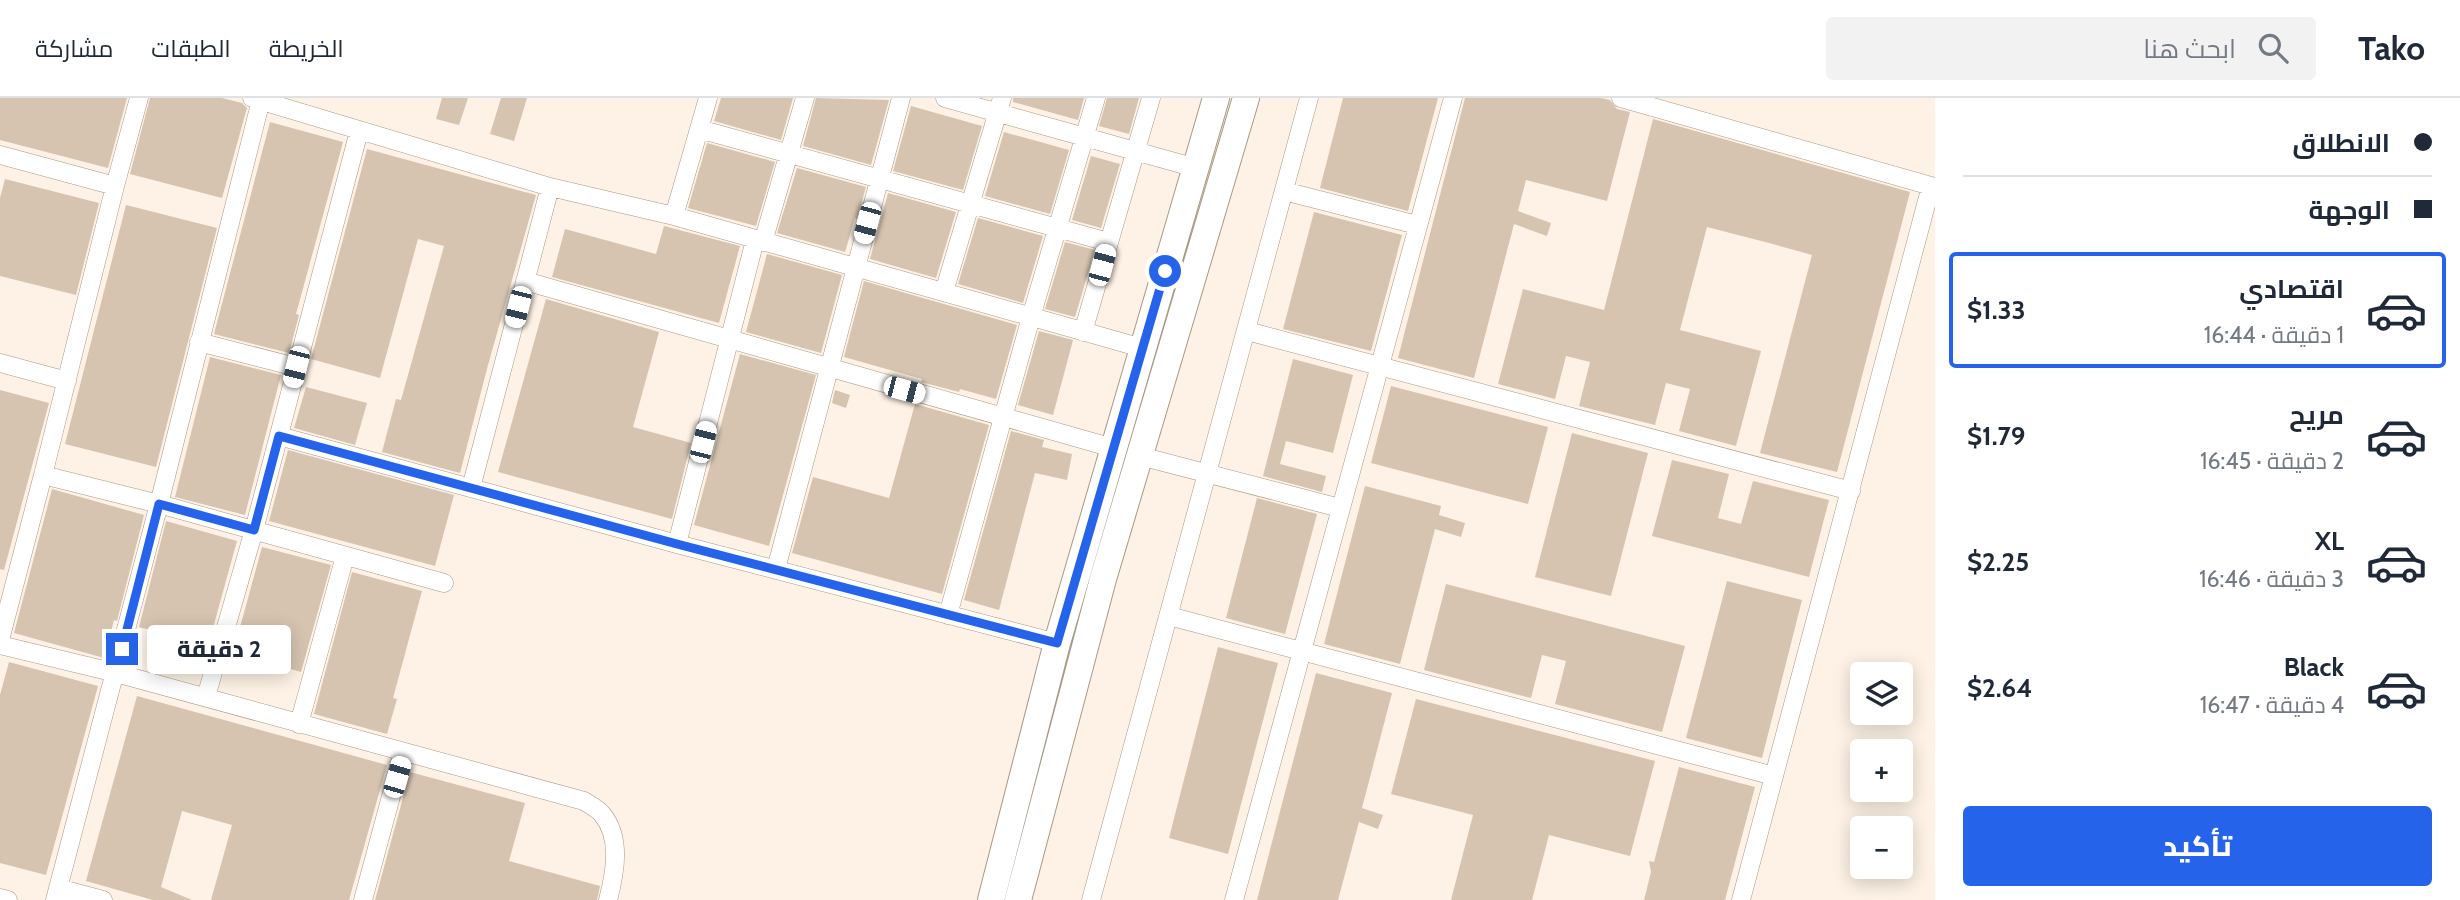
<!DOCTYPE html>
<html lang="ar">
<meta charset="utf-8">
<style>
body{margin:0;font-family:Cabin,Cairo,sans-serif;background:#f2f2f3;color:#1f2937;direction:rtl;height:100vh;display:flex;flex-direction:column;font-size:26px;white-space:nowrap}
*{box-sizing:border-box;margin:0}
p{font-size:23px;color:#747a83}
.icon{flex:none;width:38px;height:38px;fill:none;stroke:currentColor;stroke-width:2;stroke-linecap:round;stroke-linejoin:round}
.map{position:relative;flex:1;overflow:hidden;direction:ltr}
.drawer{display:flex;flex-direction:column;background:#fff;width:525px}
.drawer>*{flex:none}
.guide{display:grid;align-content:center;height:154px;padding:0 28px;background:#fff}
.controls{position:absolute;left:1850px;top:564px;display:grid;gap:14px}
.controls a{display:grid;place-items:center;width:63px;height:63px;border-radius:7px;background:#fff;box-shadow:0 4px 18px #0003;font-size:35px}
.end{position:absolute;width:32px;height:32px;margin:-16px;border:9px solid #2563eb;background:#fff;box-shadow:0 0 0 4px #fff}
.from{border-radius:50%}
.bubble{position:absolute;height:49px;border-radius:7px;background:#fff;box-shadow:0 4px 18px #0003;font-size:23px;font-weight:800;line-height:49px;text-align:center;direction:rtl}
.car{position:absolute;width:21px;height:42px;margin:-21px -10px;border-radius:9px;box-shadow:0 0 5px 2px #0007;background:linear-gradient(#fff 24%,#345 0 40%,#fff 0 76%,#345 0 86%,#fff 0)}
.guide b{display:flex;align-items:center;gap:24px;height:66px;font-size:26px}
.guide b+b{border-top:2px solid #e0e1e3}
.guide i{width:18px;height:18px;background:#1f2937}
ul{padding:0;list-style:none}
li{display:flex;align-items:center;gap:21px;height:116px;margin:0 14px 10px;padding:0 14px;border:4px solid transparent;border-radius:7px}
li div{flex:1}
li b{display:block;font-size:26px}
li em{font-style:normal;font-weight:800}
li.active{border-color:#2563eb}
li>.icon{width:63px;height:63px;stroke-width:1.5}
.button{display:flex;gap:14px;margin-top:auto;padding:14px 28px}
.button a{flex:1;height:80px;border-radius:7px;background:#2563eb;color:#fff;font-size:28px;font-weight:800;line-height:80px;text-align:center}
header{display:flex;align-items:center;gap:42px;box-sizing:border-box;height:98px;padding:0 35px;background:#fff;border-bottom:2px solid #e0e1e3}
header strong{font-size:33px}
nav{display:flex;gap:38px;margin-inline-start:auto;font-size:24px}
.search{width:490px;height:63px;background:#f2f2f3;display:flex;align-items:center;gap:18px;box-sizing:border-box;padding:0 24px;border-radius:7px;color:#747a83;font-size:26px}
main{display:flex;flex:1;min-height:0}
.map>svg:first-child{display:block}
</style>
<header>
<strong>Tako</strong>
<div class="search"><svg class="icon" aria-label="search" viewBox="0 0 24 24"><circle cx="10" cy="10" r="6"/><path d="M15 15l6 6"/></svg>ابحث هنا</div>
<nav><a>الخريطة</a><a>الطبقات</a><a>مشاركة</a></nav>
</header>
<main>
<section class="drawer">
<div class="guide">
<b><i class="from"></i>الانطلاق</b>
<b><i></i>الوجهة</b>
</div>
<ul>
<li class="active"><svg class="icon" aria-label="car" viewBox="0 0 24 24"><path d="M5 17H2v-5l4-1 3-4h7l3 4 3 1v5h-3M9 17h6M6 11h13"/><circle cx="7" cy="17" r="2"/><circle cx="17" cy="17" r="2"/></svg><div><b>اقتصادي</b><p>1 دقيقة · 16:44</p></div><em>$1.33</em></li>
<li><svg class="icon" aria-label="car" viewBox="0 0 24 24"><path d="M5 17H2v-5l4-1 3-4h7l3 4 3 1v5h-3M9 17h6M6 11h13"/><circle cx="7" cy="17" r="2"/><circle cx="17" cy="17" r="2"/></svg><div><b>مريح</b><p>2 دقيقة · 16:45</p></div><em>$1.79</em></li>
<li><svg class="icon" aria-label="car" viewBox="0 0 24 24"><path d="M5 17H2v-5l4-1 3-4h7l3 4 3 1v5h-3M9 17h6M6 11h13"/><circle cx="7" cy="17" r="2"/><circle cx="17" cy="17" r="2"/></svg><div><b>XL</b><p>3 دقيقة · 16:46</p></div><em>$2.25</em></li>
<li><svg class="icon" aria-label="car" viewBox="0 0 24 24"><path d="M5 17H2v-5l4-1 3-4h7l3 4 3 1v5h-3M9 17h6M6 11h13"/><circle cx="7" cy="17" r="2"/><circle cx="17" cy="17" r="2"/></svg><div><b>Black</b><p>4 دقيقة · 16:47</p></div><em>$2.64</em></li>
</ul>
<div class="button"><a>تأكيد</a></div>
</section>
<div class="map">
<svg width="1935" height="802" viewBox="0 0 1935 802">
<rect width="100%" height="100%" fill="#fdf2e5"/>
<path fill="#d6c4b0" d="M0 0H127L108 70 0 42Z
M150 0H222L242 5 247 10 222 100 130 76Z
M442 0H468L459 27 436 21Z
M501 0H527L514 43 490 36Z
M721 0H793L781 42 714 23Z
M816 0 889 2 871 67 803 48Z
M1013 0H1084L1078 22 1013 4Z
M1107 0H1139L1129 36 1099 28Z
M1343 0H1438L1408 113 1320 90Z
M1465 0H1601L1610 2 1617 11 1630 14 1607 103 1526 82 1518 113 1551 125 1547 138 1514 126 1474 280 1398 260Z
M911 8 982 28 963 92 893 73Z
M1653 21 1910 94 1837 374 1760 355 1812 157 1769 145 1707 129 1680 232 1761 253 1736 348 1679 333 1690 291 1666 285 1655 327 1579 308 1590 264 1566 258 1555 301 1498 286 1523 191 1604 212Z
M270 24 343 44 296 216 299 217 289 255 214 236Z
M1004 34 1069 52 1050 116 985 98Z
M707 45 775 64 756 128 688 110Z
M367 51 536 97 488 267 460 375 382 354 396 301 401 302 444 148 418 141 380 280 311 261Z
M1091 58 1120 66 1101 130 1072 122Z
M797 70 866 89 857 121 855 120 845 154 777 135Z
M5 81 99 105 76 197 0 178V100Z
M888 95 956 114 936 180 870 161Z
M126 107 217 130 156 369 65 346Z
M1314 114 1402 137 1371 253 1283 231Z
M978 120 1043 138 1023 205 958 186Z
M664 128 740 148 719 225 552 179 565 131 656 156Z
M1065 144 1095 152 1075 219 1045 211Z
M767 156 842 177 821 255 746 234Z
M864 183 1017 227 996 301 960 291 959 294 921 284 922 281 844 259Z
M546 201 659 234 633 329 691 345 672 421 498 374Z
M1039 233 1073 242 1053 317 1018 307Z
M740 256 816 277 769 448 694 427Z
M210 259 281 277 245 417 175 399Z
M1293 261 1353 277 1333 355 1286 343 1280 366 1326 378 1322 394 1263 378Z
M1391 288 1548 329 1528 406 1371 365Z
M306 289 367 305 355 347 294 330Z
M0 292 49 305 4 472 0 471Z
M835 292 850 297 846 310 832 305Z
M915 306 989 327 942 496 792 455 813 379 889 400Z
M1011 333 1044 342 1042 349 1072 356 1067 382 1035 375 999 512 964 502Z
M1572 335 1648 355 1611 498 1535 479Z
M288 352 454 397 435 468 269 423Z
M1672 362 1729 376 1718 420 1741 426 1753 383 1829 402 1809 479 1652 438Z
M1365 388 1441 408 1439 417 1465 425 1461 439 1435 431 1400 566 1324 546Z
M52 391 144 417 117 523 114 522 104 560 14 535Z
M1257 400 1317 416 1285 536 1226 520Z
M166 423 237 443 208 548 139 529Z
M262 449 331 467 301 574 233 555Z
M352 474 422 493 393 600 397 601 387 636 314 616Z
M1727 483 1802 502 1762 660 1686 640Z
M1446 486 1685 548 1662 634 1555 606 1566 563 1542 557 1531 600 1424 572Z
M1218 549 1278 565 1228 756 1169 740Z
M9 564 98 588 46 777 0 765V597Z
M1316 575 1392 595 1362 710 1383 717 1378 731 1359 724 1338 802H1257Z
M137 598 387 667 349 802H211L232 727 182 713 161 789 192 802H153L86 783Z
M1416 601 1655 663 1630 758 1549 737 1532 802H1451L1473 717 1391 696Z
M1679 669 1755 689 1725 802H1644L1651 774 1649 763 1654 764Z
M410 674 525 705 509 763 600 788 597 802H375Z"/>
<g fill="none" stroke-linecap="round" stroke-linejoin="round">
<defs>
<path id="minor" d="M252 0 550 89 674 118 1142 250
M945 0 1196 70
M1621 0 1935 89
M699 31 1108 144
M0 57 115 88
M1284 93 1417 127
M674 118 708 0
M763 144 805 0
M525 183 1113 350
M944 194 1002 0
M1247 233 1851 393
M1083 234 1151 0
M199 244 296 269
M0 265 67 283
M279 338 677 446 1057 545
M1140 358 1340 410
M43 377 115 88 139 0
M471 390 550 89
M677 446 755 142
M776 471 901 0
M948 517 1031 219 1096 0
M1169 518 1774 678
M0 542 43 377 159 406 444 485
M0 547 116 575 584 703C590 707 598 711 602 716 622 740 615 775 608 802
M206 599 254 432 359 33
M299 626 345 458
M58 790 103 802
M0 800 8 802
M55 802 159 406 261 2
M363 802 403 654
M1091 802 1309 0
M1234 802 1453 0
M1741 802 1931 88"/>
<path id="highway" d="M991 802 1057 545 1216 0
M1018 802 1103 481 1246 0"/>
</defs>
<use href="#minor" stroke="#a99885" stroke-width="19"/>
<use href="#highway" stroke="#a99885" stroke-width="28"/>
<use href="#minor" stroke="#fff" stroke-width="18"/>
<use href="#highway" stroke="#fff" stroke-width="26"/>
</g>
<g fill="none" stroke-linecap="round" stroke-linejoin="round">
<path stroke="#2563eb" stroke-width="9" d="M122 551 159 406 254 432 279 338 677 446 1057 545 1165 173"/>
</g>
</svg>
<div class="controls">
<a><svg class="icon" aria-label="layers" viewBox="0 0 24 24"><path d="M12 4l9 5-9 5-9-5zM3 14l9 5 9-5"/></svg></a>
<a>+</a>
<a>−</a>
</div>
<i class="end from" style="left:1165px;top:173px"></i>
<i class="end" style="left:122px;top:551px"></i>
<div class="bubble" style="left:147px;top:527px;width:144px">2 دقيقة</div>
<i class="car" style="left:867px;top:125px;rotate:195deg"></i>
<i class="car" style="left:1102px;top:167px;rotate:15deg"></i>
<i class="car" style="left:518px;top:209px;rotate:194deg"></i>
<i class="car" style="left:296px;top:269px;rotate:194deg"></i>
<i class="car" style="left:904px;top:292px;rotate:105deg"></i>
<i class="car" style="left:703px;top:344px;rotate:14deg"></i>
<i class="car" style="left:397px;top:679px;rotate:16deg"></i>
</div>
</main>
